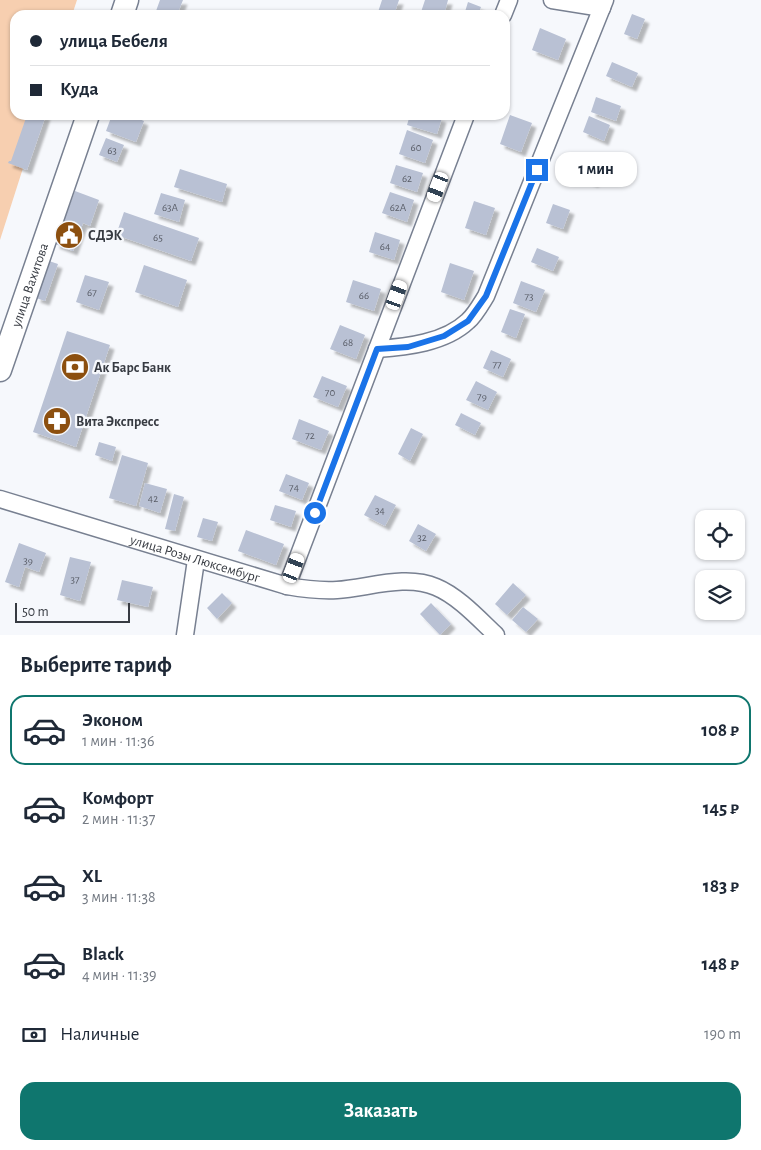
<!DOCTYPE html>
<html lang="ru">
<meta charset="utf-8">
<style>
body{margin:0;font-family:"Alegreya Sans",sans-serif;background:#f2f2f3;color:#1f2937;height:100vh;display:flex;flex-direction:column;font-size:19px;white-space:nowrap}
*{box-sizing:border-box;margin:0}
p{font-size:16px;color:#747a83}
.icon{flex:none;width:28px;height:28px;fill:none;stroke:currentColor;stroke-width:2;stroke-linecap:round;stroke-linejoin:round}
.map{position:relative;height:635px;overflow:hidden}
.details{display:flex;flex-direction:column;background:#fff;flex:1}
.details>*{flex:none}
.banner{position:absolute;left:10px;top:10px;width:500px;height:110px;border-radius:15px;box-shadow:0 1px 4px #0004;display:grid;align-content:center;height:110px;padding:0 20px;background:#fff}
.controls{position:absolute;left:695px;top:510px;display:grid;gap:10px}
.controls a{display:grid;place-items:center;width:50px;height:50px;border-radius:10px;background:#fff;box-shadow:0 1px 4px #0004;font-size:25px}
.scale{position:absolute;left:15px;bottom:12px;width:115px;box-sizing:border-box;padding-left:5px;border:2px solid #373b42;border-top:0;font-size:14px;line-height:18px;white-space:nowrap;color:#373b42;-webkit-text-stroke:4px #f6f8fc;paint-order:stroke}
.end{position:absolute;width:22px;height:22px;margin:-11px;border:6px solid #1a73e8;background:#fff;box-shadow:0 0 0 2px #fff}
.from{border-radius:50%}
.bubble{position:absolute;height:35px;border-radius:15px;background:#fff;box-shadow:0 1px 4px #0004;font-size:16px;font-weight:700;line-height:35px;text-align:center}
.car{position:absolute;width:15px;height:30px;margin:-15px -8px;border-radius:6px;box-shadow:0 0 4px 1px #0007;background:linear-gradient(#fff 24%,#345 0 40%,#fff 0 76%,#345 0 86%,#fff 0)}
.banner b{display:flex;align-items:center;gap:18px;height:48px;font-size:19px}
.banner b+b{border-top:1px solid #e0e1e3}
.banner i{width:12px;height:12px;background:#1f2937}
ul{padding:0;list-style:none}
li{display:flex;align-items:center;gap:15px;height:70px;margin:0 10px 8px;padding:0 10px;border:2px solid transparent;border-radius:15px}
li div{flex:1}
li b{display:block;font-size:19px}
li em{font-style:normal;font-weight:700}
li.selected{border-color:#0f766e}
li>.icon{width:45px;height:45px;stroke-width:1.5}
h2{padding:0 20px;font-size:22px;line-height:60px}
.pay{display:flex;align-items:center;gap:12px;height:55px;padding:0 20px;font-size:19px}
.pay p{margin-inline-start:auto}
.cta{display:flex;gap:10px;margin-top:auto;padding:10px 20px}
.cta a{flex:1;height:58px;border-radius:15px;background:#0f766e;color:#fff;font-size:20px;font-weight:700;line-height:58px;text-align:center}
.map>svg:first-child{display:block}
</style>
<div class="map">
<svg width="761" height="635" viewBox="0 0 761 635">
<defs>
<filter id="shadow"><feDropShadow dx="4.5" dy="4.5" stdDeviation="1" flood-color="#0004"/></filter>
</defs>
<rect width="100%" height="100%" fill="#f6f8fc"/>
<path fill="#f7cfb0" d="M0 0H77L72 15H15V115H40L0 240Z"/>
<path fill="#b9c1d4" filter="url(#shadow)" d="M160 0H183L177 15H166L156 11Z
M382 0H399L394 15 378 12Z
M425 0H448L444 15H420Z
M468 2 481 7 478 15H464Z
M632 14 645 19 637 39 624 34Z
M540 28 566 39 558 60 532 50Z
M612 62 638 73 632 87 606 76Z
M596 97 621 106 616 121 591 112Z
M27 115H46L27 170 8 163 9 161H11Z
M112 115H129L144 121 136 142 106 131Z
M410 115H430L442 118 437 134 407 125Z
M510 115 532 123 521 152 500 144Z
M589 116 610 125 604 141 583 132Z
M407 130 433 140 425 163 399 154Z
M106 138 124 145 117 162 99 155Z
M573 157 600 167 594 183 567 173Z
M396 165 423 173 417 192 390 183Z
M180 169 227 184 222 202 174 187Z
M75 191 99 200 90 226 83 223 73 251 55 244Z
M390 192 414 200 407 222 382 213Z
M161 193 185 200 179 222 154 214Z
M474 201 495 208 486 235 465 228Z
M553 204 570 210 563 229 546 223Z
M124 212 199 238 191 261 116 235Z
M375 232 400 240 394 260 369 252Z
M537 248 559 257 553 271 531 262Z
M49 261 58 264 45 301 36 298Z
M450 263 474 271 464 300 441 292Z
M144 265 187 280 178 307 135 292Z
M85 275 109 282 99 310 76 302Z
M353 280 381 289 374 311 346 302Z
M521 281 545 290 536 312 513 303Z
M510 309 525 314 516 338 501 332Z
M340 325 365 335 356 359 330 349Z
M67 331 110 345 76 447 33 432Z
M491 350 511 359 503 377 483 368Z
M322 376 347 386 338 407 313 397Z
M476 381 497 392 488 410 466 400Z
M461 413 481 423 475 435 455 425Z
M299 419 329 431 321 450 292 439Z
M411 428 423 434 410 461 398 454Z
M99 442 116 447 112 461 95 455Z
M122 455 148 463 136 506 109 498Z
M286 474 309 483 302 500 279 491Z
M145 483 167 489 160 513 139 506Z
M174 494 184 497 175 531 165 529Z
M375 495 396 505 385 526 364 515Z
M275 505 296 511 291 527 270 520Z
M203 518 218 522 212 541 197 537Z
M418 524 436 534 426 551 409 541Z
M246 530 284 544 276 565 238 551Z
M19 543 46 553 39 572 25 567 19 587 5 582Z
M70 557 91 562 80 601 60 595Z
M122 580 153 587 148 607 117 600Z
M513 583 526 595 507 615 495 604Z
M222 593 232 603 217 619 207 608Z
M431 603 451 624 440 635 420 614Z
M523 607 538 619 526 632 512 620Z"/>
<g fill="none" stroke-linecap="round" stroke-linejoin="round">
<defs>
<g id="street">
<path d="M552 0 602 8"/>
<path d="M503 15 509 0"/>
<path d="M377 349C406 347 445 343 468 321 475 315 481 304 486 296L605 0"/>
<path id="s1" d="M0 499 287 586C304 589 320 591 337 590 368 588 406 574 436 587 458 596 479 619 496 635"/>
<path d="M287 586 466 115"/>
<path d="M185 635 196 560"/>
</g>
<g id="secondary">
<path d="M122 15 127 0"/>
<path id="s2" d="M0 370 88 115"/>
</g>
</defs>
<use href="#street" stroke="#788091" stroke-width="19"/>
<use href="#secondary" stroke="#788091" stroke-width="25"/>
<use href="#street" stroke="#fff" stroke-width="16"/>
<use href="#secondary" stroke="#fff" stroke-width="22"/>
</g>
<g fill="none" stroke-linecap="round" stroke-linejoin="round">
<path stroke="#1a73e8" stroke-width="6" d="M315 513 377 349 408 347 444 336 468 321 486 296 537 170"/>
</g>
<defs>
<symbol id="civic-disc" viewBox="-11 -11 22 22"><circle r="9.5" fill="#8c4f0f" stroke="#f6f8fc"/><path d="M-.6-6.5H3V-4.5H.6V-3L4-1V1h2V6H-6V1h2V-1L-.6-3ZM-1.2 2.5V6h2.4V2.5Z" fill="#fff"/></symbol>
<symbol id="bank-disc" viewBox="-11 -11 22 22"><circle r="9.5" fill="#8c4f0f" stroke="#f6f8fc"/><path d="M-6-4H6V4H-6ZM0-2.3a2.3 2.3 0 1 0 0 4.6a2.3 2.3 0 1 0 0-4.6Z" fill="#fff"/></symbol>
<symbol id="pharmacy-disc" viewBox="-11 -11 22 22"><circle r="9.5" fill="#8c4f0f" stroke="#f6f8fc"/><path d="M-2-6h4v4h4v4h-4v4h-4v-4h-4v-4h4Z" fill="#fff"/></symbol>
</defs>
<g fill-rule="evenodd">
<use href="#civic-disc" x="53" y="219" width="32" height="32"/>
<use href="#bank-disc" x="59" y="351" width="32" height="32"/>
<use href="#pharmacy-disc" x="41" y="405" width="32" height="32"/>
</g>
<g text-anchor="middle" stroke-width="4.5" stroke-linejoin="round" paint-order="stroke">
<g font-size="11" fill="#585c66">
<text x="416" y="151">60</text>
<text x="112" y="154">63</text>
<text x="407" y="182">62</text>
<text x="170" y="211">63А</text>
<text x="398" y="211">62А</text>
<text x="158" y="241">65</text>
<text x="385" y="250">64</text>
<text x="92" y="296">67</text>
<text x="364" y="299">66</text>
<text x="529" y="300">73</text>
<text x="348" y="346">68</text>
<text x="497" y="368">77</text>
<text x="330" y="396">70</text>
<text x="482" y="400">79</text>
<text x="310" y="439">72</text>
<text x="294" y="491">74</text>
<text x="153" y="502">42</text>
<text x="380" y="514">34</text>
<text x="422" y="541">32</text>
<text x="28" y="564">39</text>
<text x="75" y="583">37</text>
</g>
<g font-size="14" font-weight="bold" fill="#373b42" stroke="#f6f8fc" text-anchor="start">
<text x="88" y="240">СДЭК</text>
<text x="94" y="372">Ак Барс Банк</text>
<text x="76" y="426">Вита Экспресс</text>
</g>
<g font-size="14" fill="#373b42" stroke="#f6f8fc">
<text dy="5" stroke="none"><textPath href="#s2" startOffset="90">улица Вахитова</textPath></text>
<text dy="5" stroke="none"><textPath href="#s1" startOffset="204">улица Розы Люксембург</textPath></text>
</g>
</g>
</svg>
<div class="controls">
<a><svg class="icon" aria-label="locate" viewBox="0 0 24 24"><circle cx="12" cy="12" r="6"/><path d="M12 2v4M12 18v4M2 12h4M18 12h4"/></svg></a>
<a><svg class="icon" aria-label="layers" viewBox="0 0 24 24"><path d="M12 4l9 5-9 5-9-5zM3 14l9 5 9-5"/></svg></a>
</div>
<div class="scale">50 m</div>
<i class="end from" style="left:315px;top:513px"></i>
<i class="end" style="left:537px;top:170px"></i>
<div class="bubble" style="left:555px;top:152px;width:82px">1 мин</div>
<i class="car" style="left:438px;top:187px;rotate:201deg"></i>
<i class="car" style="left:397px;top:295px;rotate:20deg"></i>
<i class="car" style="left:294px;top:568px;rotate:21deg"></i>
<div class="banner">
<b><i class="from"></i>улица Бебеля</b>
<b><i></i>Куда</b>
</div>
</div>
<section class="details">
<h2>Выберите тариф</h2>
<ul>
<li class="selected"><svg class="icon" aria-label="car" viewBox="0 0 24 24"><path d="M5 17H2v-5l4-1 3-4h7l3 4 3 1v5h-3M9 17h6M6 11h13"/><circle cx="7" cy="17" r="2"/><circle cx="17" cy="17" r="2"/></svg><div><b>Эконом</b><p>1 мин · 11:36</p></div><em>108 ₽</em></li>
<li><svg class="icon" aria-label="car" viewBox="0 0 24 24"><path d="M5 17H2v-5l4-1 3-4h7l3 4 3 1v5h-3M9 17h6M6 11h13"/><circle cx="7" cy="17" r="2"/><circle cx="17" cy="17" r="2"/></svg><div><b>Комфорт</b><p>2 мин · 11:37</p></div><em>145 ₽</em></li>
<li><svg class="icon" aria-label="car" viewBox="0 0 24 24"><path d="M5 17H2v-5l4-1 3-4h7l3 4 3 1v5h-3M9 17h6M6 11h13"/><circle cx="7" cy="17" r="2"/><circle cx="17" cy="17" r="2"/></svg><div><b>XL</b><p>3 мин · 11:38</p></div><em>183 ₽</em></li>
<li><svg class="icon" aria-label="car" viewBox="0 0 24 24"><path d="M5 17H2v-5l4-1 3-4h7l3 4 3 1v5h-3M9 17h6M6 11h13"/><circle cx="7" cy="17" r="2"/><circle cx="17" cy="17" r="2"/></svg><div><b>Black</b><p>4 мин · 11:39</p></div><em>148 ₽</em></li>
</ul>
<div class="pay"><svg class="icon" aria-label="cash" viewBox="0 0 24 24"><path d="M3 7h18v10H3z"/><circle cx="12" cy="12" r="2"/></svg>Наличные<p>190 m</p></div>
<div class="cta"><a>Заказать</a></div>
</section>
